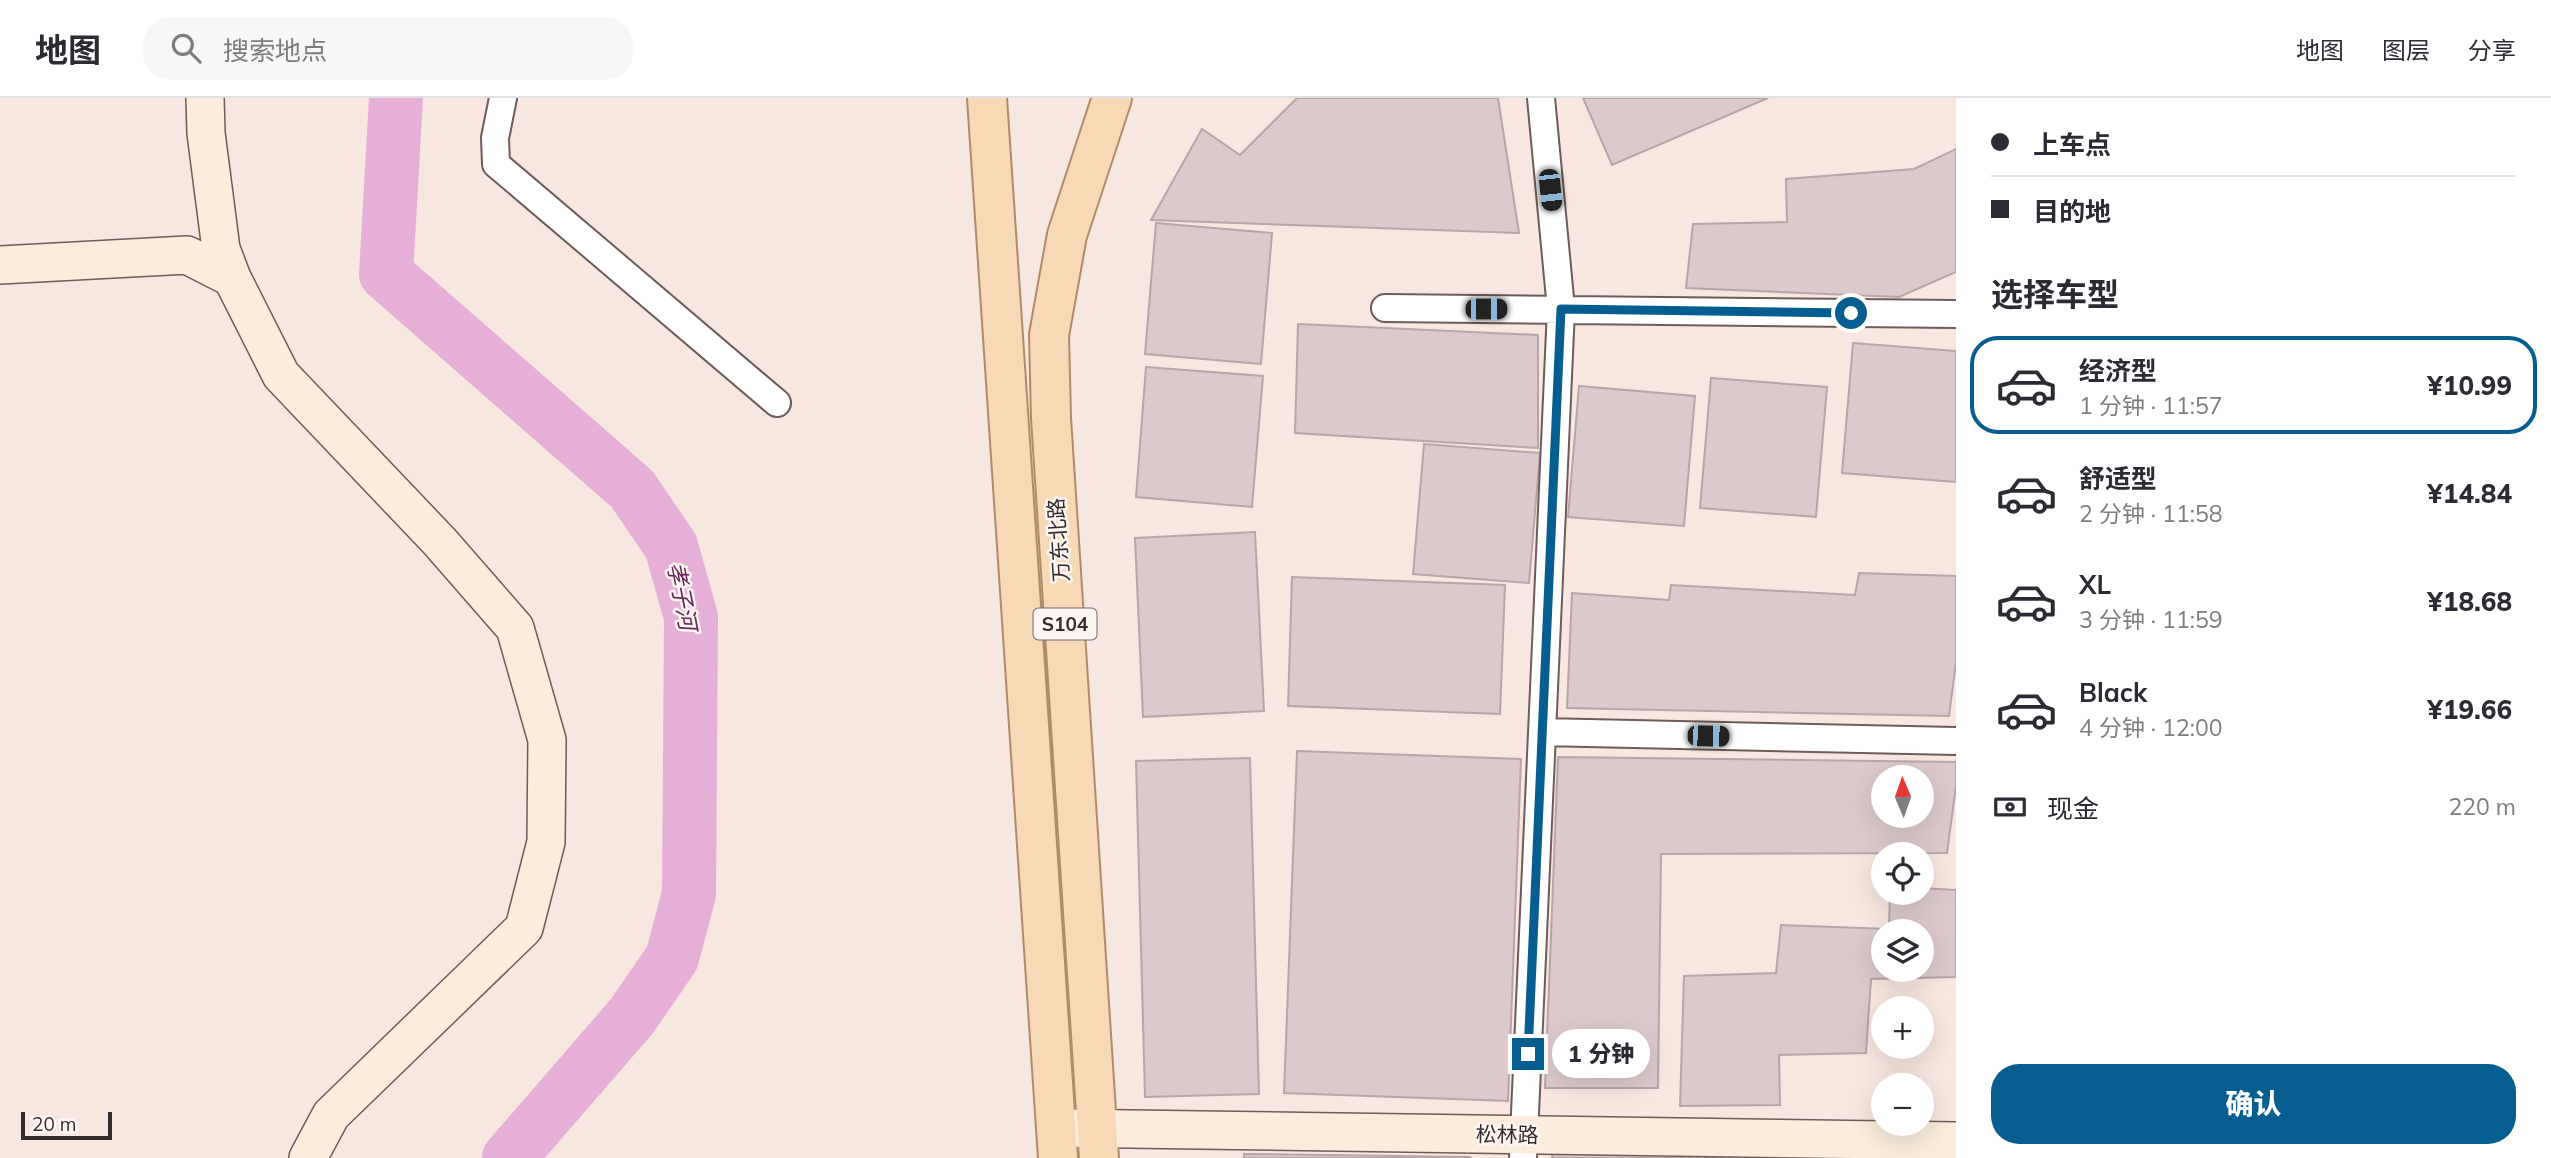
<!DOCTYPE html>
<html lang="zh">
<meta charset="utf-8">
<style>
body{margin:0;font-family:Mulish,"Noto Sans SC",sans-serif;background:#f7f7f7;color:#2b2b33;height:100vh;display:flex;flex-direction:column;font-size:26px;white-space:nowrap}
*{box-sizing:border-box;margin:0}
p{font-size:23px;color:#7c7c81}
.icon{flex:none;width:38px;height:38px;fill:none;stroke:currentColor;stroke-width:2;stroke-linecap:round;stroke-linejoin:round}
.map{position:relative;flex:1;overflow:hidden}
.sheet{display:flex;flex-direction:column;background:#fff;width:595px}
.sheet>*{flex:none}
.top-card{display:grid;align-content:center;height:154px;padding:0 35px;background:#fff}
.needle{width:46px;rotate:358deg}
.tools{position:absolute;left:1871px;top:667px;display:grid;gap:14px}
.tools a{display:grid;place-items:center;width:63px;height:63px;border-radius:50%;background:#fff;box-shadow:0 7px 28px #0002;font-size:35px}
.scale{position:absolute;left:21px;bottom:18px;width:91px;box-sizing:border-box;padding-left:7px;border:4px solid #332c2a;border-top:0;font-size:19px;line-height:24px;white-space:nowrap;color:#332c2a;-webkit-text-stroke:5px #fdf6f3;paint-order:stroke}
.end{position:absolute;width:32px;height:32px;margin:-16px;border:9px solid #055e8f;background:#fff;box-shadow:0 0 0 4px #fff}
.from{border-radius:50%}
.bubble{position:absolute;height:49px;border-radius:24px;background:#fff;box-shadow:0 7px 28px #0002;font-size:23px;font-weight:800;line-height:49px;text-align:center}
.car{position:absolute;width:21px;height:42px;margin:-21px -10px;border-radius:9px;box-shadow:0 0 5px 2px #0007;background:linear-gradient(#222 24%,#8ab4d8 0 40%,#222 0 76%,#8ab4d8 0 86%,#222 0)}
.top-card b{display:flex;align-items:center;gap:24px;height:66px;font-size:26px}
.top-card b+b{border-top:2px solid #e1e1e2}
.top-card i{width:18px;height:18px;background:#2b2b33}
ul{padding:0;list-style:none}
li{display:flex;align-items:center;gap:21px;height:98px;margin:0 14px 10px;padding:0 21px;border:4px solid transparent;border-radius:28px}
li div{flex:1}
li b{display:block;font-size:26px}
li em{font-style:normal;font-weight:800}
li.selected{border-color:#055e8f}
li>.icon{width:63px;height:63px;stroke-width:1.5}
h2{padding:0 35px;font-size:32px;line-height:84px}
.pay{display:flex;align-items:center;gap:18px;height:77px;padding:0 35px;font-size:26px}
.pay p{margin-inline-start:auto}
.action{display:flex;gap:14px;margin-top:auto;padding:14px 35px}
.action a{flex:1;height:80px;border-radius:28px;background:#055e8f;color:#fff;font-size:28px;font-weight:800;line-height:80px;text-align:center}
header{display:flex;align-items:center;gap:42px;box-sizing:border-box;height:98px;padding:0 35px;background:#fff;border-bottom:2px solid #e1e1e2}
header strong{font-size:33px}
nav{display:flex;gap:38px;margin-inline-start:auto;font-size:24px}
.search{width:490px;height:63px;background:#f7f7f7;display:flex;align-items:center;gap:18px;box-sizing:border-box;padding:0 24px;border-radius:28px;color:#7c7c81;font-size:26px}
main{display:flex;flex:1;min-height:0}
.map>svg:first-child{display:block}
</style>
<header>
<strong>地图</strong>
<div class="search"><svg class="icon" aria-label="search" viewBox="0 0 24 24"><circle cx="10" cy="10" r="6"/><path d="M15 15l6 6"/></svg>搜索地点</div>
<nav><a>地图</a><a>图层</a><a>分享</a></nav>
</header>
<main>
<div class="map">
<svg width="1956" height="1060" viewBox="0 0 1956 1060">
<rect width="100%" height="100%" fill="#f8e6e0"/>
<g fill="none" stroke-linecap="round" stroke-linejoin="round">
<path stroke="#e5afd7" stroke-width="54" d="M396 0 386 176 632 391 671 448 691 519 689 796 672 860 632 918 509 1060"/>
</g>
<path fill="#dcc9cb" stroke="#b7a5a8" stroke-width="2" fill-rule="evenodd" d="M1297 0H1498L1519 135 1151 122 1202 31 1240 57Z
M1583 0H1768L1612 67Z
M1956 51V174L1899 199 1686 190 1693 126 1787 124 1786 81 1914 71Z
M1156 125 1272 135 1261 266 1145 256Z
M1298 226 1538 237V350L1295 335Z
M1853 245 1956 253V384L1842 375Z
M1146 269 1263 278 1252 409 1136 399Z
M1711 280 1827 289 1816 419 1700 410Z
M1579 288 1695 298 1684 428 1568 419Z
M1424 346 1540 355 1529 485 1413 476Z
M1255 434 1264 613 1143 619 1135 440Z
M1859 475 1956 478V564L1949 618 1567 610 1572 495 1669 502 1671 487 1855 497Z
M1292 479 1505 487 1500 616 1288 608Z
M1297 653 1521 661 1508 1003 1284 995Z
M1558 659 1956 664V688L1947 755 1661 756 1658 990H1545ZM1883 679H1922V718H1883Z
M1250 660 1259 996 1145 999 1136 663Z
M1922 790 1956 792V879L1871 881 1866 955 1779 957 1780 1007 1680 1008 1684 878 1776 875 1781 827 1889 831 1890 794H1922ZM1883 833H1922V872H1883Z
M1553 1055 1804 1060H1552Z
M1244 1056 1470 1059 1471 1060H1244Z"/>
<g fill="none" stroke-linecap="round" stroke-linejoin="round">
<defs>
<path id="street" d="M503 0 495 40 496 66 777 305
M1385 210 1956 216
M1542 634 1956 643
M1523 1060 1561 211 1541 0"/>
<path id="secondary" d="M205 0 206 35 221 151 232 180 281 277 440 444 515 530 547 642 546 744 524 830 331 1017 308 1060
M0 167 187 157 232 180
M1058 1030 1956 1043"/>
<path id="primary" d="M987 0 1058 1060
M1099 1060 1051 320 1049 237 1067 137 1112 0"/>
</defs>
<use href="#street" stroke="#6d5d58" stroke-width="30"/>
<use href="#secondary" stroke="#6d5d58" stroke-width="40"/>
<use href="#primary" stroke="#b08c66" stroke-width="42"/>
<use href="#street" stroke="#fff" stroke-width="26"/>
<use href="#secondary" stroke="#fbecdb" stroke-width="37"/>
<use href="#primary" stroke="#f8d9b6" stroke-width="38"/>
</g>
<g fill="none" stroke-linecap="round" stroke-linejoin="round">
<path stroke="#055e8f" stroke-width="9" d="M1528 956 1561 211 1851 215"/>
</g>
<g text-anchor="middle" stroke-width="5" stroke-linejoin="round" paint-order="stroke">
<rect fill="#fdf6f3" stroke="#706966" stroke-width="2" x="1033.5" y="510.5" width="63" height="31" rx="5"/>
<g font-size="19" font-weight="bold" fill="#332c2a">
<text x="1065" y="533">S104</text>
</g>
<g font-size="21" fill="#332c2a" stroke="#fdf6f3">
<text transform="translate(1059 442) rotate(-94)" y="7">万东北路</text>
<text transform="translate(1507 1037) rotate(1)" y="7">松林路</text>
</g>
<g font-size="23" font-style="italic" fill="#67275a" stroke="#fdf6f3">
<text transform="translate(682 498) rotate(79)" y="8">孝子河</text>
</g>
</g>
</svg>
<div class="tools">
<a><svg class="needle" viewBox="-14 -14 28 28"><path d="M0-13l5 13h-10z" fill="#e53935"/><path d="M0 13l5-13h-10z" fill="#7c7c81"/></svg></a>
<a><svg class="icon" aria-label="locate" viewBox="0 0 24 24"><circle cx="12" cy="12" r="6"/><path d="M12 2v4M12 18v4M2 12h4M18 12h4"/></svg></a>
<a><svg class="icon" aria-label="layers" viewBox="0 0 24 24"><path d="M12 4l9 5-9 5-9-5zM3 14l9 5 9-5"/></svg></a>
<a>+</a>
<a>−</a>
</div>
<div class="scale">20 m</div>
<i class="end from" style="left:1851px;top:215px"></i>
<i class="end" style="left:1528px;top:956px"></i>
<div class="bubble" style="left:1552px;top:931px;width:98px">1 分钟</div>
<i class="car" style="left:1550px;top:92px;rotate:174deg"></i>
<i class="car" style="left:1486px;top:211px;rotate:90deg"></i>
<i class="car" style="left:1708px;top:638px;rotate:91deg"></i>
</div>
<section class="sheet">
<div class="top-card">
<b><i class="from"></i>上车点</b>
<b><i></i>目的地</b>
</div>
<h2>选择车型</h2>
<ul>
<li class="selected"><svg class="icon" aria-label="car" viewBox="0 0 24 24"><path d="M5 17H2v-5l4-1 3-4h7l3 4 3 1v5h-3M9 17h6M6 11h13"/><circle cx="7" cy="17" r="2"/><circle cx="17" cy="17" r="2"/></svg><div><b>经济型</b><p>1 分钟 · 11:57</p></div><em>¥10.99</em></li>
<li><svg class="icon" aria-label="car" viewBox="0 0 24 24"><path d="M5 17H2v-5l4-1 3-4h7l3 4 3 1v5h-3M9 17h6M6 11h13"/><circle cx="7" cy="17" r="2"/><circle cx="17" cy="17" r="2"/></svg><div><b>舒适型</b><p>2 分钟 · 11:58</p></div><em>¥14.84</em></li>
<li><svg class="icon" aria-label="car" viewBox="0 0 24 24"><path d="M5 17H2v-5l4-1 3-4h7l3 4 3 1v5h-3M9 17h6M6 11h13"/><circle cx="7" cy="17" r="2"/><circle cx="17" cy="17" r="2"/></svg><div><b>XL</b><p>3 分钟 · 11:59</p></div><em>¥18.68</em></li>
<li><svg class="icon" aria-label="car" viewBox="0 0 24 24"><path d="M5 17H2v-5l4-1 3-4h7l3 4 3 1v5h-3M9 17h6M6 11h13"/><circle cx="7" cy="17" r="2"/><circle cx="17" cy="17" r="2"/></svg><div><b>Black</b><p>4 分钟 · 12:00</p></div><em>¥19.66</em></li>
</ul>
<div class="pay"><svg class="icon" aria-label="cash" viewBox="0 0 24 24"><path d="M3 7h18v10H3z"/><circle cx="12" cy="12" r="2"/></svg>现金<p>220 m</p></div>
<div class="action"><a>确认</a></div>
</section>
</main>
